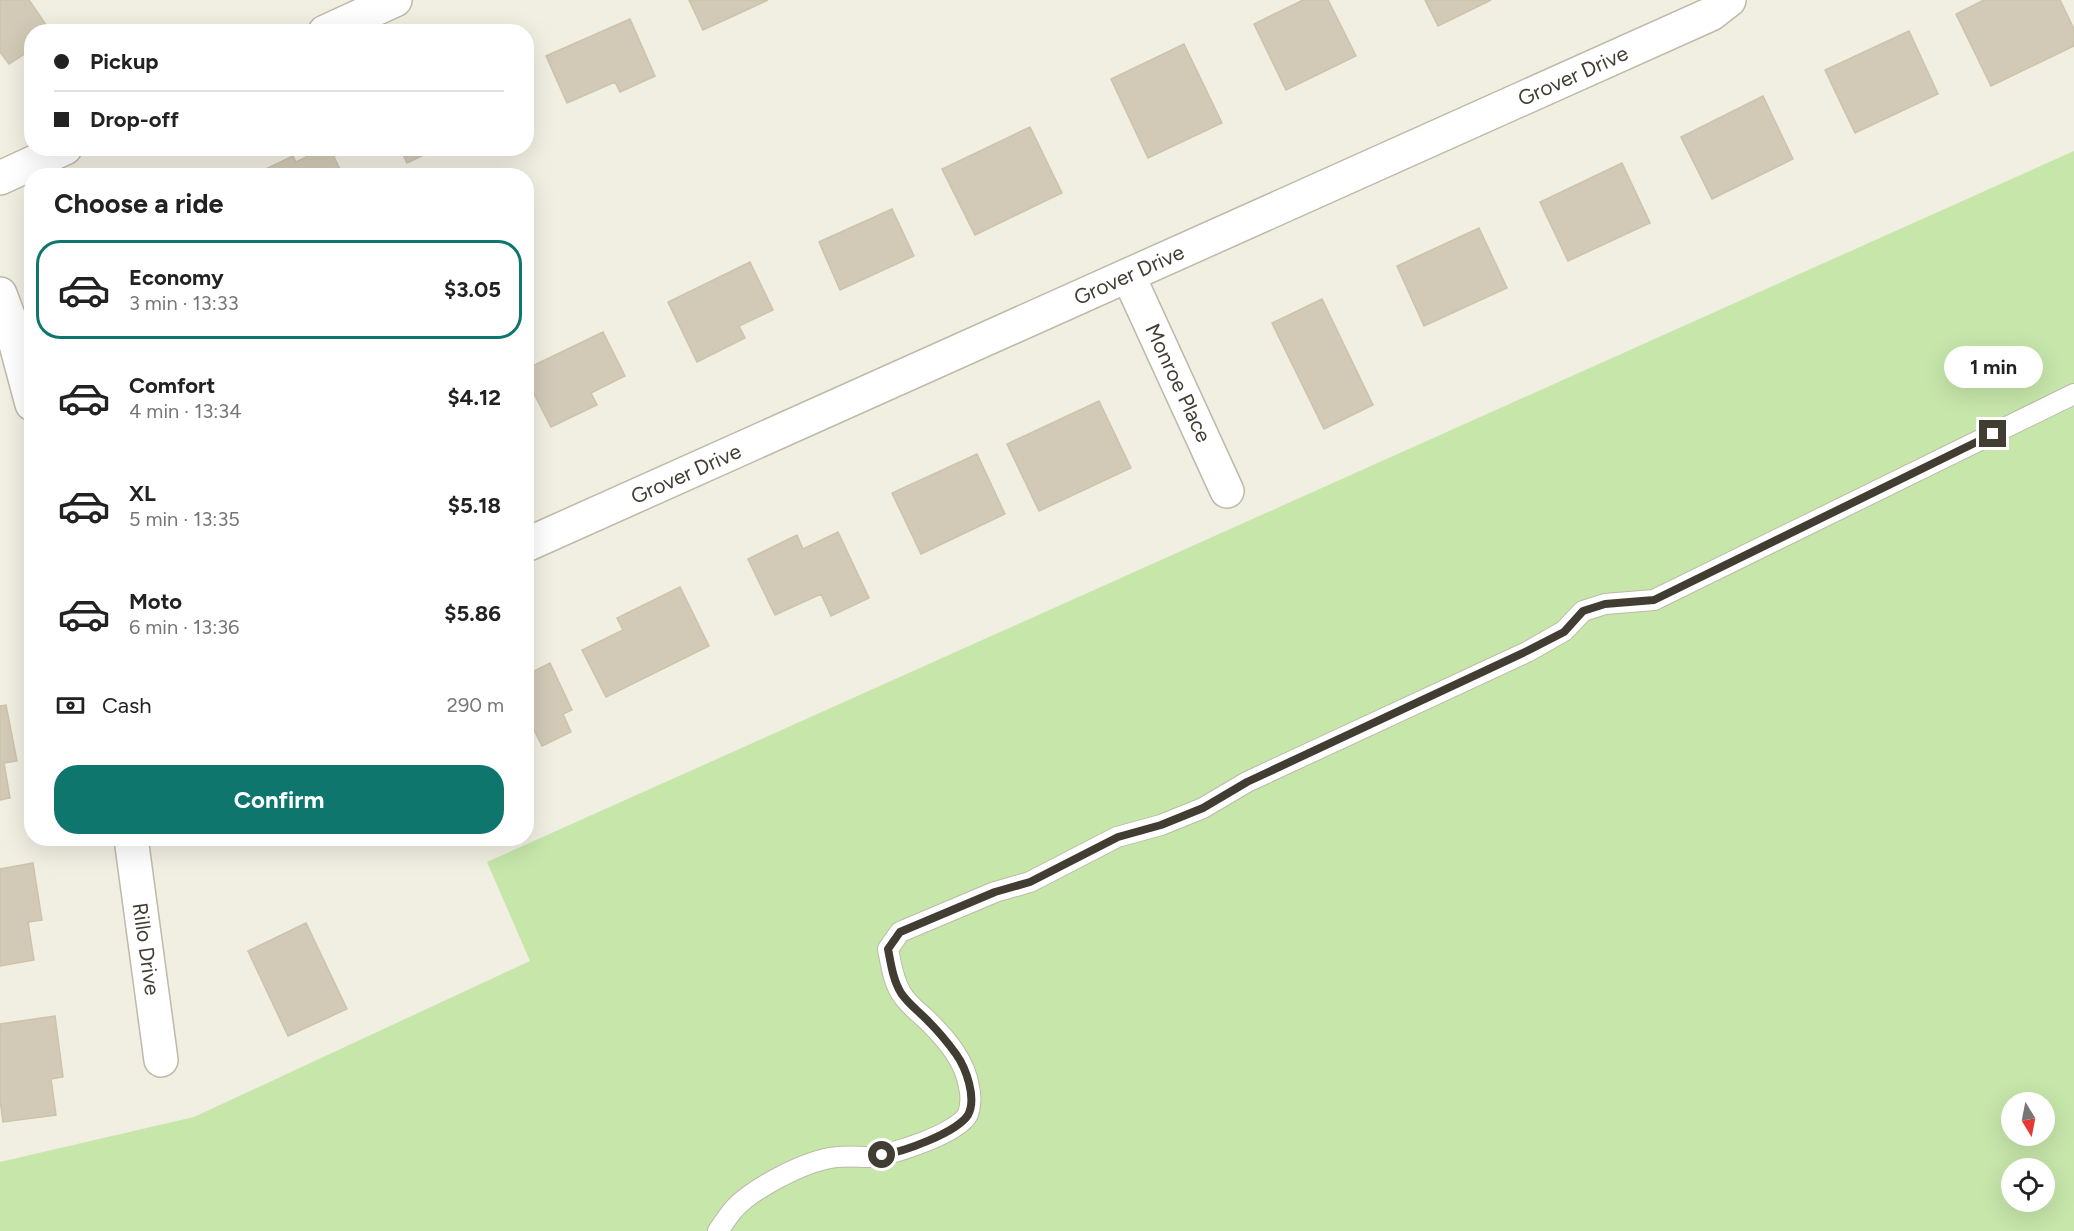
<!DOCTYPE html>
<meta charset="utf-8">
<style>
body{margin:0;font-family:Figtree,sans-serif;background:#f6f6f6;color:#222;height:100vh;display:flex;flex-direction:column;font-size:22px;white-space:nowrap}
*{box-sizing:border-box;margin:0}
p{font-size:20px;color:#767676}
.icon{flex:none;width:33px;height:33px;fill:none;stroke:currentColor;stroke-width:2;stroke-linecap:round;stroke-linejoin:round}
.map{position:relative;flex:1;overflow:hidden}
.sheet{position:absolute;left:24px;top:168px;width:510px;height:678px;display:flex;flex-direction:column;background:#fff;border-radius:24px;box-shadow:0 6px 24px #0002}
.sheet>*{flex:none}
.top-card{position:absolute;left:24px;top:24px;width:510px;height:132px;border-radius:24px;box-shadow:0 6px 24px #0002;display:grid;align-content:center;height:132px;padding:0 30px;background:#fff}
.needle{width:39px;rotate:170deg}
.controls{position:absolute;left:2001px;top:1092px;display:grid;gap:12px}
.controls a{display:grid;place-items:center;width:54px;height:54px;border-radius:50%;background:#fff;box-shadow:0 6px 24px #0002;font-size:30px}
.end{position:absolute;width:27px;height:27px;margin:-14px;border:8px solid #423d33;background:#fff;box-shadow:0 0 0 3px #fff}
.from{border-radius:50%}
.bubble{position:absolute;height:42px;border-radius:21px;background:#fff;box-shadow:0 6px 24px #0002;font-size:20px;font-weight:700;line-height:42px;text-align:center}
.top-card b{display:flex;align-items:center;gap:21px;height:57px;font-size:22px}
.top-card b+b{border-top:2px solid #e0e0e0}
.top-card i{width:15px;height:15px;background:#222}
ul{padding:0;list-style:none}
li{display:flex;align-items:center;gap:18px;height:99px;margin:0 12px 9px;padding:0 18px;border:3px solid transparent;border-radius:24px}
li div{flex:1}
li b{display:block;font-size:22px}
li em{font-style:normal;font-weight:700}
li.active{border-color:#0f766e}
li>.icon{width:54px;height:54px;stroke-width:1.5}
h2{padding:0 30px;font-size:27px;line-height:72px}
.pay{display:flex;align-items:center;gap:15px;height:66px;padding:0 30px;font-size:22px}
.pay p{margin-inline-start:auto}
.primary-button{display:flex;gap:12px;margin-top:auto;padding:12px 30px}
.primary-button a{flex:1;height:69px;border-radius:24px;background:#0f766e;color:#fff;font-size:24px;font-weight:700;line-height:69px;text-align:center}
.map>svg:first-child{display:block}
</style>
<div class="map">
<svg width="2074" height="1231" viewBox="0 0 2074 1231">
<rect width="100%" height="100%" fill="#f1eee2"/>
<path fill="#c6e6aa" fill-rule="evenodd" d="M2074 151V1231H0V1162L194 1117 530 961 487 862ZM2012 1102H2044V1136H2012ZM2012 1168H2044V1202H2012Z"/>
<path fill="#d2cab7" stroke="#cdc3ab" stroke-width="1.5" d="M0 0H29L51 32H32V49L9 64 0 52Z
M689 0H768L703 30Z
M1303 0H1328L1356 56 1286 90 1254 24Z
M1425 0H1491L1438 26Z
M1984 0H2060L2074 29V46L1991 86 1956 14Z
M630 19 655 76 620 92 615 82 567 103 546 56Z
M1909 31 1938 94 1855 133 1825 70Z
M1184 44 1222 123 1148 158 1111 79Z
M1763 96 1793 159 1712 199 1681 137Z
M1030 127 1062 193 975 235 942 169Z
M325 148H330L343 176H251L293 156 296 162Z
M400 148H438L407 163Z
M1622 163 1650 223 1568 261 1540 202Z
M892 209 914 256 840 290 819 242Z
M1479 228 1507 288 1424 326 1397 266Z
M750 262 773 310 739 326 745 338 697 362 668 302Z
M1322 299 1373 405 1324 429 1272 323Z
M603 332 625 376 591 393 597 405 551 427 526 378V369Z
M1099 401 1131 468 1039 511 1007 444Z
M977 454 1005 514 921 554 892 493Z
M838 532 869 598 831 616 821 594 775 615 748 559 797 535 803 549Z
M680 587 709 646 606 697 582 650 623 630 617 618Z
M550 663 572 710 563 714 571 732 542 746 532 726 526 729V675Z
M6 705 17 761 4 763 10 798 0 800V706Z
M33 863 42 920 28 922 34 960 0 966V869Z
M306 923 347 1009 288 1036 248 951Z
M55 1016 63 1077 51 1079 56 1115 3 1122 0 1100V1024Z"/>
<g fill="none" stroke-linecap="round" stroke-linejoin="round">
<defs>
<path id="lane" d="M718 1231C723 1224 728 1216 734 1209 752 1189 799 1165 825 1159 841 1155 854 1157 870 1157 891 1155 958 1134 968 1114 971 1106 971 1094 969 1087 965 1061 947 1040 929 1022 919 1012 908 1005 901 993 893 980 891 964 888 949L900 932 995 892 1030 882 1117 837 1161 825 1203 808 1247 782 1527 652 1564 631 1583 611 1605 604 1654 600 2074 394"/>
<path id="street" d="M325 32 395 0
M0 178 65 148
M1128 275 1227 491
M0 294 9 318 32 404
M526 545 1711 14 1729 0
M131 838 161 1060"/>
</defs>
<use href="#lane" stroke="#bfb9a8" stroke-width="22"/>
<use href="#street" stroke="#bfb9a8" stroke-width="36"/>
<use href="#lane" stroke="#fff" stroke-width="20"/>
<use href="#street" stroke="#fff" stroke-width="33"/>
</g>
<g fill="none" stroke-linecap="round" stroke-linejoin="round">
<path stroke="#423d33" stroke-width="8" d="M882 1155C903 1152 956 1133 968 1115 977 1098 966 1068 956 1054 948 1043 939 1032 929 1022 920 1012 909 1005 901 993 893 980 891 964 888 949L900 932 995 892 1030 882 1118 837 1161 825 1203 808 1247 782 1527 651 1564 632 1583 611 1605 604 1654 600 1993 434"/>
</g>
<g text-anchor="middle" stroke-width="5" stroke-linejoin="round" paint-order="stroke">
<g font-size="21" fill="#423d33" stroke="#fff">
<text transform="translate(1573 76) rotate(-24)" y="7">Grover Drive</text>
<text transform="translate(1129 275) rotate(-24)" y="7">Grover Drive</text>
<text transform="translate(1178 383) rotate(65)" y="7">Monroe Place</text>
<text transform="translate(686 474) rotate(-24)" y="7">Grover Drive</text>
<text transform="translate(146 949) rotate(82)" y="7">Rillo Drive</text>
</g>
</g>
</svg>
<div class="controls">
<a><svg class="needle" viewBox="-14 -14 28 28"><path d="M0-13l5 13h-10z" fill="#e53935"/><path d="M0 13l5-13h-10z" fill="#767676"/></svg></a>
<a><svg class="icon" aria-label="locate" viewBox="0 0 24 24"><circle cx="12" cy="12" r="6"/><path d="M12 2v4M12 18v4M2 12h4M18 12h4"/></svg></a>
</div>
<i class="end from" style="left:882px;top:1155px"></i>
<i class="end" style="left:1993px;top:434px"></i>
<div class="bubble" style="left:1944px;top:346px;width:99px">1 min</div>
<div class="top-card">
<b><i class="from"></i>Pickup</b>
<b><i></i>Drop-off</b>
</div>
<section class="sheet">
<h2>Choose a ride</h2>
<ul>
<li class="active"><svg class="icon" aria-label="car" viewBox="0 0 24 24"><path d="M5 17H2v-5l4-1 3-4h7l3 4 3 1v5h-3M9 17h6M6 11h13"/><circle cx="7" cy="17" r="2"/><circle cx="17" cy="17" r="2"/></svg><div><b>Economy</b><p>3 min · 13:33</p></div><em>$3.05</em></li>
<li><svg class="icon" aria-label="car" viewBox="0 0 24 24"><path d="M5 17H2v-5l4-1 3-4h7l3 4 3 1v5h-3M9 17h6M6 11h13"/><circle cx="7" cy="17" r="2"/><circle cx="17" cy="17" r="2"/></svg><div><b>Comfort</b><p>4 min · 13:34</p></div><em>$4.12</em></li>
<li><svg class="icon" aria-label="car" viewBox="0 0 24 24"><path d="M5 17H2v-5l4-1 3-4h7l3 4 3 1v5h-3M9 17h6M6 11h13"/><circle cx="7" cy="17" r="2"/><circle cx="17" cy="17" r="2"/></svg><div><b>XL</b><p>5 min · 13:35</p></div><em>$5.18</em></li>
<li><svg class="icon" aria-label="car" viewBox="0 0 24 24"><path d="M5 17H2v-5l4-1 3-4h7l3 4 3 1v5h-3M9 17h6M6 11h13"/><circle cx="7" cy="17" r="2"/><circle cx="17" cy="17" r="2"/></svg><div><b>Moto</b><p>6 min · 13:36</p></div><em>$5.86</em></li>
</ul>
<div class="pay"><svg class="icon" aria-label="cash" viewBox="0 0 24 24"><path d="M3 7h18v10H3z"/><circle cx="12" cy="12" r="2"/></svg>Cash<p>290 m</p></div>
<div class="primary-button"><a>Confirm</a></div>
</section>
</div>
